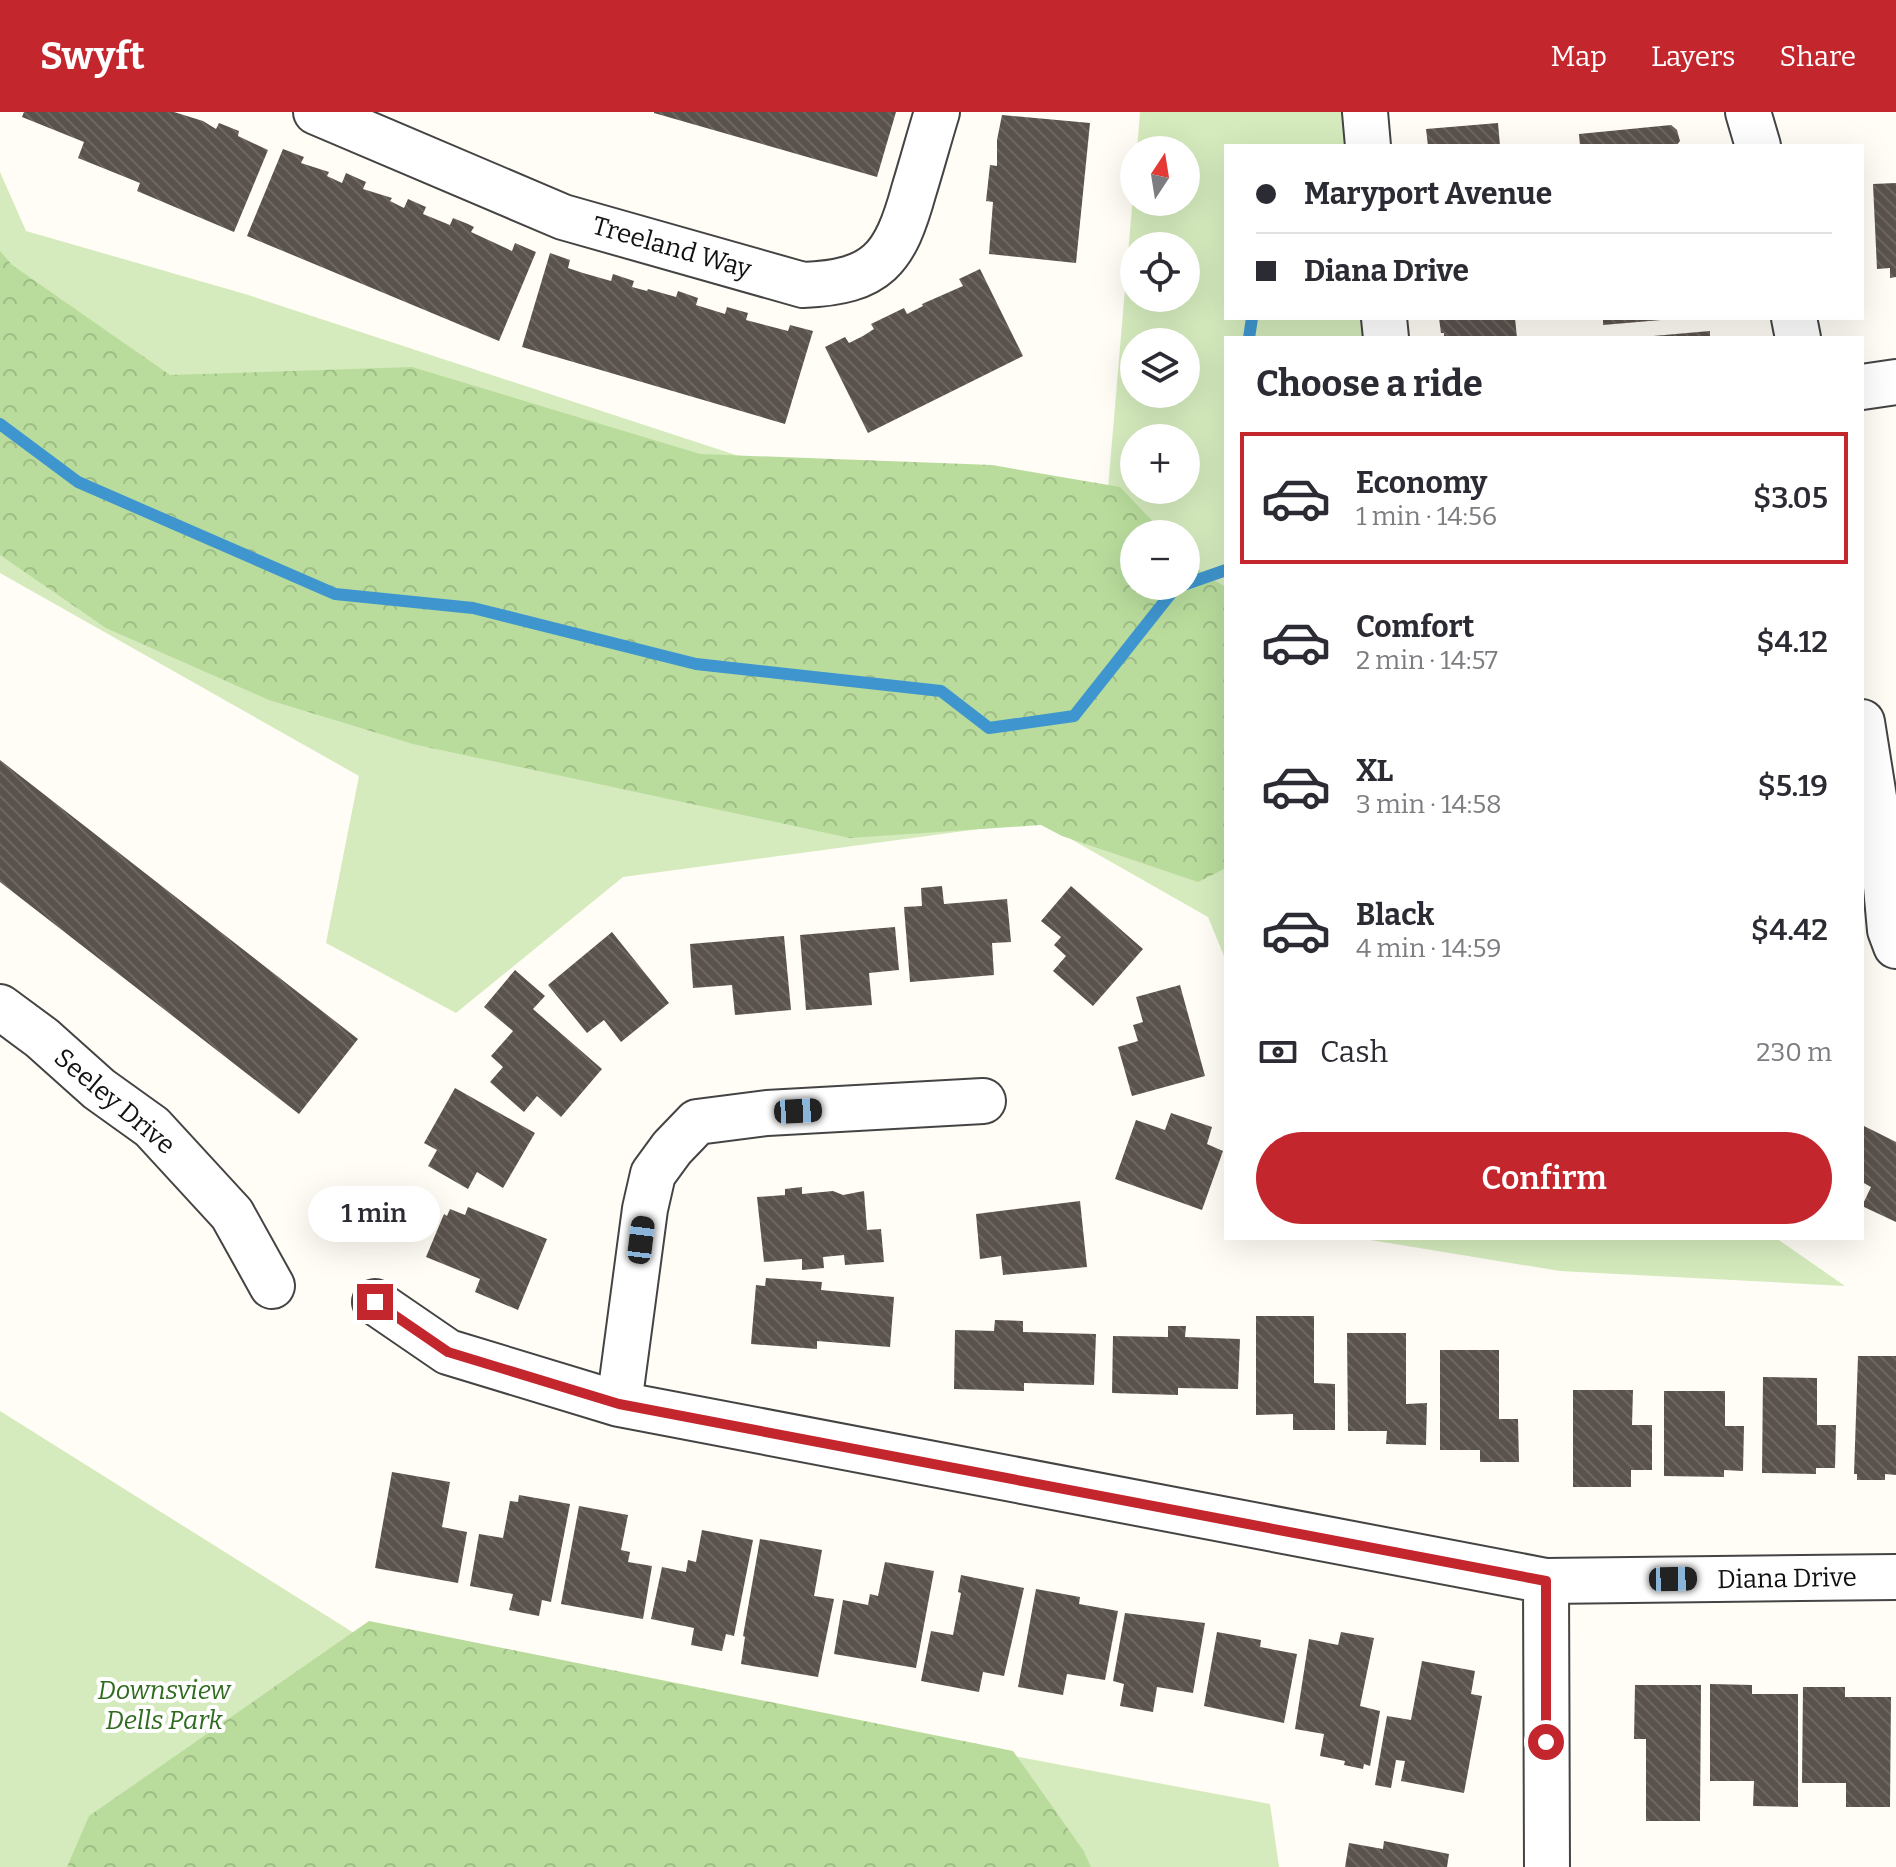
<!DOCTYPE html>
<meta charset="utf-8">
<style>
body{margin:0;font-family:Bitter,serif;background:#f2f2f3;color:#2b2b33;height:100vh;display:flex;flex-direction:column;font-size:30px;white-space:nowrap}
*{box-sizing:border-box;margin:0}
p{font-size:26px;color:#7c7c81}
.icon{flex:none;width:44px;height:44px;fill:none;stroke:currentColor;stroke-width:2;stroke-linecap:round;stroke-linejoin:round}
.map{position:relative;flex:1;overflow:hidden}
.details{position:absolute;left:1224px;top:224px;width:640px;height:904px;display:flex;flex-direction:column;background:#fff;border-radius:0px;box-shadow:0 8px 32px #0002}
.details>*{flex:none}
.hud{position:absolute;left:1224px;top:32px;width:640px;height:176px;border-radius:0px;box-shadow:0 8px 32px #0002;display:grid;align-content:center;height:176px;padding:0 32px;background:#fff}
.needle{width:52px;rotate:12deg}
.fabs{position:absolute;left:1120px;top:24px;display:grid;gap:16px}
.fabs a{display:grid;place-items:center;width:80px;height:80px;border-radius:50%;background:#fff;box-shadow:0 8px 32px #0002;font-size:40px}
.end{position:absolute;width:36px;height:36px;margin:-18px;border:10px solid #c4262e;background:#fff;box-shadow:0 0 0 4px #fff}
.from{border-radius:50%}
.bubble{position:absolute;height:56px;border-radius:28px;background:#fff;box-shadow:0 8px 32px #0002;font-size:26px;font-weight:600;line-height:56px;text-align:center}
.car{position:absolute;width:24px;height:48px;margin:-24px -12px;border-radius:10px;box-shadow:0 0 6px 2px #0007;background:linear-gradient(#222 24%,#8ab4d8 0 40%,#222 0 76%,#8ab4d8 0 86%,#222 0)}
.hud b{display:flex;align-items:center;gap:28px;height:76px;font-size:30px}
.hud b+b{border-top:2px solid #e1e1e2}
.hud i{width:20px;height:20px;background:#2b2b33}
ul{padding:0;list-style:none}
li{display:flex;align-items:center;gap:24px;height:132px;margin:0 16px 12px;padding:0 16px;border:4px solid transparent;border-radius:0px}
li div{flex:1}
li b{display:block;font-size:30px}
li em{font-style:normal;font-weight:600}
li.on{border-color:#c4262e}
li>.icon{width:72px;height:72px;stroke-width:1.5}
h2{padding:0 32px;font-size:36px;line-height:96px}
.pay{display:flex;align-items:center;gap:20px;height:88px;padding:0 32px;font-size:30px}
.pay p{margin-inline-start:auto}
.primary-button{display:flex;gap:16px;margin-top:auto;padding:16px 32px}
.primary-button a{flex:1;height:92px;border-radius:48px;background:#c4262e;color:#fff;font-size:32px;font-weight:600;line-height:92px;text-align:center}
header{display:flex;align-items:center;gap:48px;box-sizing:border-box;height:112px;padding:0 40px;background:#c4262e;color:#fff}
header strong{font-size:38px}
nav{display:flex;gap:44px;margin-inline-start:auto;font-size:28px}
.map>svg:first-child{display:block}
</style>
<header>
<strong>Swyft</strong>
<nav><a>Map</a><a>Layers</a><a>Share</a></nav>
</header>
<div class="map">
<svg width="1896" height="1755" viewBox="0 0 1896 1755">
<defs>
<pattern id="forest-crowns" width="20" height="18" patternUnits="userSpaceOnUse" patternTransform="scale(2)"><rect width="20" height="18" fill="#b9dc9c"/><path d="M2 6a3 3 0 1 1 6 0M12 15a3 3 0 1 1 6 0" fill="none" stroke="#9ebc85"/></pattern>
<pattern id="building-back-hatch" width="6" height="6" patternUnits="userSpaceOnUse" patternTransform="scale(2)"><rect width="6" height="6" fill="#5a524d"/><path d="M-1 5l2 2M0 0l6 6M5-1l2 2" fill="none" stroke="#6d6662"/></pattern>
</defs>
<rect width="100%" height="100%" fill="#fffdf5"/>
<path fill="#d5ebbd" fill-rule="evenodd" d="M1140 0H1354L1356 34H1226V206H1370L1371 226H1226V849L1208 805 1039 709 623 765 456 901 326 831 359 664 0 461V60L26 119 245 182 748 347 1107 388 1134 72V90H1186V38H1137ZM1134 134H1186V186H1134ZM1134 230H1186V282H1134ZM1134 326H1186V378H1134ZM1134 422H1186V474H1134Z
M1358 1126H1776L1845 1174 1560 1159Z
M0 1299 354 1521 1270 1692 1279 1755H0Z"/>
<path fill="url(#forest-crowns)" d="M0 139 12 153 170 263 412 255 700 342 992 353 1120 375 1165 422H1134V474H1186V444L1203 462 1226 475V756L1198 770 1062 724 1041 713 850 726 413 632 269 588 106 516 0 443Z
M369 1509 1013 1639 1083 1738 1091 1755H67L89 1704Z"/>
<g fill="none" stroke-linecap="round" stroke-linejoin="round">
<path stroke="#3f96cf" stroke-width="12" d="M1249 226 1252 206
M0 312 78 370 335 482 473 496 696 552 941 579 989 616 1074 604 1176 475 1180 474
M1186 472 1226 458"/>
</g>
<path fill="url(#building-back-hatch)" d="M24 0H174L203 9 216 17 219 11 239 19 238 24 268 38 234 120 137 79 140 71 78 46 84 30 22 5Z
M896 0 877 65 654 1V0Z
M1002 3 1090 11 1076 151 989 142 993 90 986 89 990 53 997 54V28Z
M1498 11 1500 34H1428L1426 17Z
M1671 13 1677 18 1680 29 1676 34H1580L1579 22Z
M283 37 304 45 301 51 329 60 327 64 342 71 346 61 366 70 363 77 392 86 390 89 404 96 408 87 426 95 423 102 450 113 453 106 468 112 474 115 471 120 512 139 515 131 536 140 499 229 247 124Z
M1896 71V165L1890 166V156L1877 157 1873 72Z
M550 141 570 148 568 156 583 161 611 169 613 162 634 169 632 175 647 179 648 177 676 185 678 179 698 186 696 193 725 202 727 195 748 201 746 208 788 219 790 213 813 219 785 312 522 235Z
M980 157 1023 244 868 321 825 235 845 225 849 231 863 224 874 217 871 212 904 196 907 202 923 194 922 192 963 174 959 167Z
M1439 206H1515L1517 226H1444V221H1441Z
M1603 206H1661V208L1603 213Z
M1710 219V226H1653V224Z
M0 648 358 927 299 1002 0 770Z
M942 774 944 792 1007 787 1011 830 992 831 994 863 910 870 904 795 922 794 921 776Z
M1071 774 1143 837 1093 894 1053 859 1066 844 1054 833 1061 825 1041 809Z
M895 815 899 858 869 861 872 893 806 898 800 823Z
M612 820 669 891 621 930 604 908 587 921 548 873Z
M784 824 791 898 735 903 732 873 693 876 690 832Z
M515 858 545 884 533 897 602 957 561 1005 537 984 524 1000 490 970 503 955 491 944 513 919 484 895Z
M1180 873 1205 964 1132 984 1118 935 1138 929 1133 913 1143 910 1136 885Z
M455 976 535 1021 503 1076 477 1060 468 1077 428 1054 437 1038 424 1031Z
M1171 1001 1212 1015 1207 1032 1223 1039 1202 1098 1115 1067 1136 1008 1165 1018Z
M1862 1013 1896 1030V1110L1862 1094 1871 1075 1862 1070Z
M802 1075V1082L833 1079 843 1083 864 1079 867 1118 881 1117 884 1150 845 1153 844 1143 823 1145 824 1156 802 1158V1147L764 1150 757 1085 785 1083V1077Z
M1080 1089 1087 1155 1003 1163 1001 1144 980 1147 976 1102Z
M468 1095 547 1127 518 1198 475 1180 480 1167 426 1145 444 1102 447 1104 450 1097 465 1103Z
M766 1166 822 1170 821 1178 894 1185 890 1235 817 1229V1237L751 1232 756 1173 765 1174Z
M1256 1204H1314V1271L1335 1272V1318H1293V1302L1256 1303Z
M995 1208 1023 1209V1220L1096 1222 1094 1273 1024 1271V1279L954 1277 955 1218 994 1219Z
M1168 1214H1186L1185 1225 1240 1227 1238 1277 1178 1276V1283L1112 1281 1113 1224 1168 1225Z
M1347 1221H1406V1292L1427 1291 1426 1333 1386 1332 1387 1319H1348Z
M1440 1238H1499V1307H1518L1519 1350H1480V1338H1440Z
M1858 1244H1896V1363L1885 1362V1368H1857V1362H1854Z
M1763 1265 1817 1266V1313H1836L1835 1356H1816V1362L1762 1361Z
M1573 1278H1633L1632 1313H1652V1358H1631V1375H1573Z
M1664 1279H1725V1314H1744L1743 1359 1724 1358V1365L1664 1364Z
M392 1360 450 1370 442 1415 467 1420 458 1471 375 1456Z
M519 1383 570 1392 551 1490 542 1488 539 1504 509 1498 513 1482 470 1474 479 1422 503 1426 510 1389 518 1390Z
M579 1394 628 1403 621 1438 630 1440 628 1450 652 1454 643 1507 561 1492Z
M702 1418 753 1428 734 1524 726 1522 722 1539 691 1533 694 1516 651 1507 662 1455 686 1460 688 1448 696 1450Z
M760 1427 822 1438 814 1484 834 1487 818 1565 741 1552 745 1525 743 1524Z
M885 1450 934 1459 916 1556 834 1542 843 1488 868 1493 870 1482 878 1484Z
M961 1463 1024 1476 1004 1564 983 1560 979 1580 921 1569 931 1519 953 1523 961 1481 958 1480Z
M1036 1477 1080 1485 1079 1492 1118 1499 1105 1568 1067 1562 1063 1583 1018 1575Z
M1125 1501 1205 1511 1193 1581 1157 1575 1153 1600 1120 1594 1124 1572 1113 1569Z
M1217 1520 1261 1528 1260 1535 1297 1542 1284 1611 1204 1594Z
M1341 1520 1374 1526 1360 1594 1380 1599 1370 1654 1364 1652 1363 1657 1344 1653 1345 1649 1320 1644 1324 1622 1295 1617 1309 1527 1338 1533Z
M1422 1549 1475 1559 1471 1582 1482 1584 1464 1681 1401 1669 1405 1649 1396 1648 1391 1676 1375 1673 1387 1604 1411 1608Z
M1710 1572 1752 1573V1582H1798V1695L1753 1694 1754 1669H1710Z
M1635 1573H1701L1700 1709H1646V1627H1634Z
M1803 1575H1845V1585H1891L1890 1695H1846V1671H1802Z
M1384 1729 1449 1742 1447 1755H1345L1349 1731 1383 1737Z"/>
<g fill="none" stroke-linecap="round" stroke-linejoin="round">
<defs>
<path id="minor" d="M316 0 563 105 803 173C878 170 895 147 914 78 922 52 929 26 937 0
M1365 0 1368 34
M1748 0 1758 34
M1384 206 1386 226
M1794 206 1798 226
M1862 275 1896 270
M1862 610 1883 742 1890 818 1896 834
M0 895 42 926 99 977 152 1015 232 1102 272 1174
M375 1190 448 1240 619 1292 1546 1469 1896 1465
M619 1292 645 1097 653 1062 672 1036 697 1010 767 1001 983 989
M1546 1469 1547 1755"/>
</defs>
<use href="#minor" stroke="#444" stroke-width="48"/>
<use href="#minor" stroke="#fff" stroke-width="44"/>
</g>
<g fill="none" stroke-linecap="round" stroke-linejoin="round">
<path stroke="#c4262e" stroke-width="10" d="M375 1190 448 1240 619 1292 1546 1469V1630"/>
</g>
<g text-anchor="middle" stroke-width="8" stroke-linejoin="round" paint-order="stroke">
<g font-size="26" fill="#111" stroke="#fff">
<text transform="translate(672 135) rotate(16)" y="9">Treeland Way</text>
<text transform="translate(115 989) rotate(40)" y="9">Seeley Drive</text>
<text transform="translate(1787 1466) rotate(-1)" y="9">Diana Drive</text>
</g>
<g font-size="26" font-style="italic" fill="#2f6b1f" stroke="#fff">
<text x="164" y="1587">Downsview<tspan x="164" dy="30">Dells Park</tspan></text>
</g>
</g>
</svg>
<div class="fabs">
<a><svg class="needle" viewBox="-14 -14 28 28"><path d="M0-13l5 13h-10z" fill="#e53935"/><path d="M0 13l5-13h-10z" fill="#7c7c81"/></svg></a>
<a><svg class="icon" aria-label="locate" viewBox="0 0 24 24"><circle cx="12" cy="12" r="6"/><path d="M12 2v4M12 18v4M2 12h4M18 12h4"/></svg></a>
<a><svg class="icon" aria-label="layers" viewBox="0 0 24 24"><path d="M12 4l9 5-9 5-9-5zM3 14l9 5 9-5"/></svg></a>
<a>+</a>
<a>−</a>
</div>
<i class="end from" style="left:1546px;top:1630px"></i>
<i class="end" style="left:375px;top:1190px"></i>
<div class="bubble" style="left:308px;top:1074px;width:132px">1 min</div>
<i class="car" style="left:798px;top:999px;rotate:87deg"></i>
<i class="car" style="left:641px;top:1128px;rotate:7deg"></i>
<i class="car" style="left:1673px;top:1467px;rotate:89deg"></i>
<div class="hud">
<b><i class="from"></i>Maryport Avenue</b>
<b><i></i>Diana Drive</b>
</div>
<section class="details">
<h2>Choose a ride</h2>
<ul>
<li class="on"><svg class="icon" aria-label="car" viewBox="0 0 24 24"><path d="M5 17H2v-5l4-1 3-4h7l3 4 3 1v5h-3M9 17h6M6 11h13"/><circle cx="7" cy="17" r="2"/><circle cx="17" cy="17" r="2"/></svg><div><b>Economy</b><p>1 min · 14:56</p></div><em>$3.05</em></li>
<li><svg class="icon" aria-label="car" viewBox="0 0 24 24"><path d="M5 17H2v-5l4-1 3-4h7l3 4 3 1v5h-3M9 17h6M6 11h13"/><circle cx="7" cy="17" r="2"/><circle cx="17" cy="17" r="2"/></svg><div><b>Comfort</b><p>2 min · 14:57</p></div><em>$4.12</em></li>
<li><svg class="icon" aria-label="car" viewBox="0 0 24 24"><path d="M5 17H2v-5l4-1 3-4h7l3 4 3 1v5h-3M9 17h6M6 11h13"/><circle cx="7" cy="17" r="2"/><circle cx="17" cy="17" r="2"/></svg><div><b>XL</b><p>3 min · 14:58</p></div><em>$5.19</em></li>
<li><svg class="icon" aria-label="car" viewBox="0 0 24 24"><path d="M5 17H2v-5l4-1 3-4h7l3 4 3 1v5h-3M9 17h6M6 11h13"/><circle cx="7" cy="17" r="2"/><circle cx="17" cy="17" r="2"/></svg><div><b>Black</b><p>4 min · 14:59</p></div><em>$4.42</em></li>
</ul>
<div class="pay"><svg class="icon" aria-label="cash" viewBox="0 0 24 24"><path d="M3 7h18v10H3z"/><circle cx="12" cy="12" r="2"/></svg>Cash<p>230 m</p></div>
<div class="primary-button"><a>Confirm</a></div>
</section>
</div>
